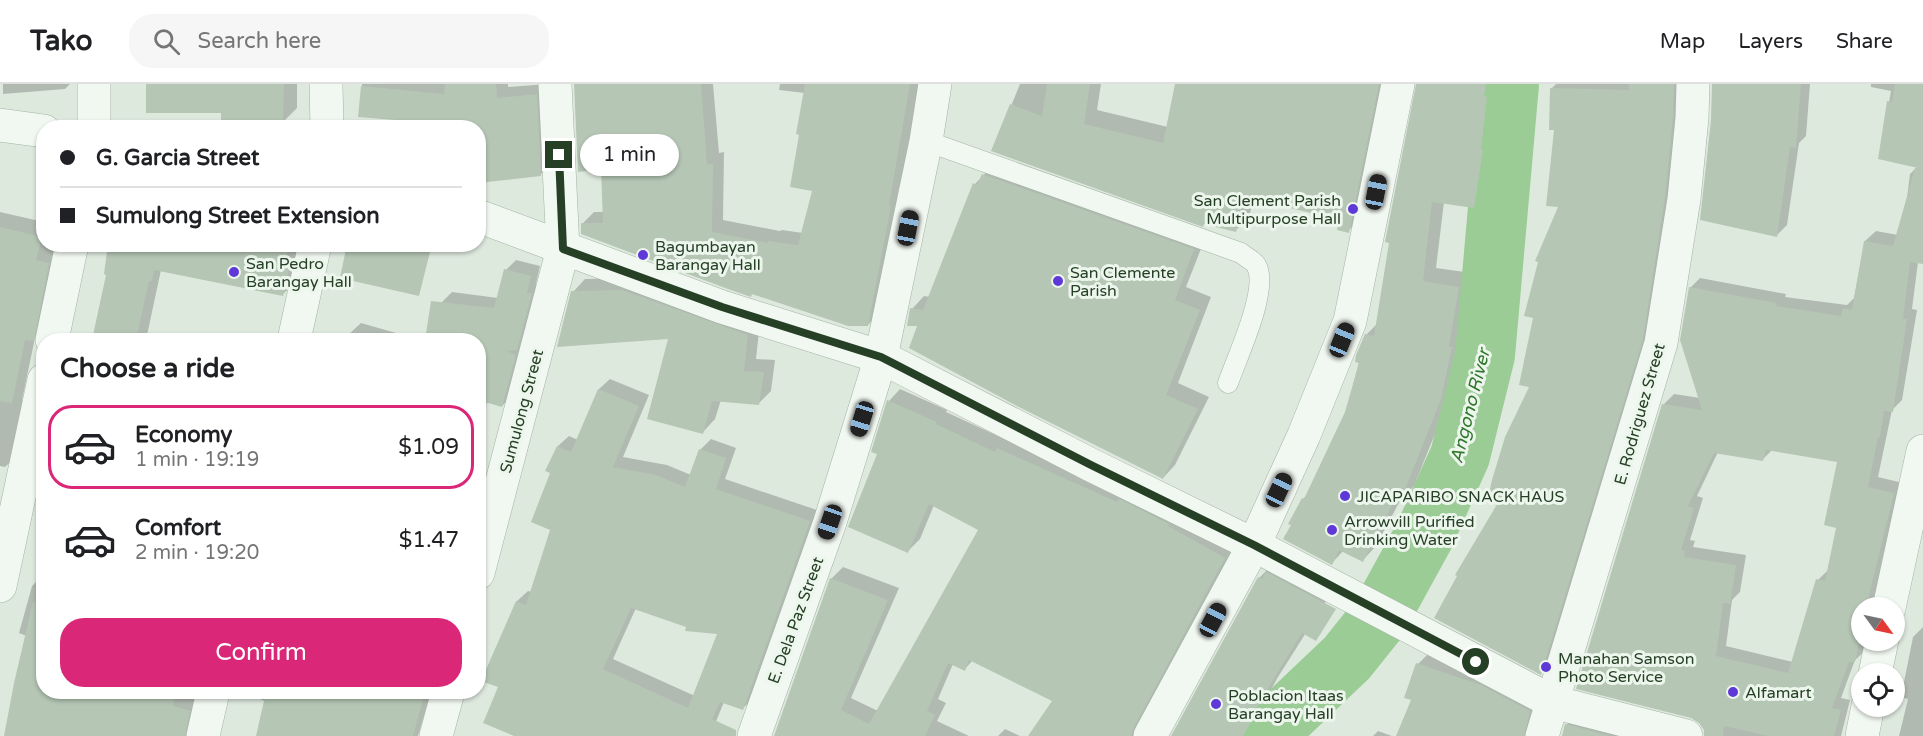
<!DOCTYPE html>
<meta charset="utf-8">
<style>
body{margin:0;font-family:"Varela Round",sans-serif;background:#f6f6f6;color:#202124;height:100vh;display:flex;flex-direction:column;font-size:22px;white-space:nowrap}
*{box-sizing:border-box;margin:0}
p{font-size:20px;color:#757577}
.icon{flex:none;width:33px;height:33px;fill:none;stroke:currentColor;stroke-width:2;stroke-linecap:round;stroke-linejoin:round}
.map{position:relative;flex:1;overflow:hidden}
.sheet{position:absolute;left:36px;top:249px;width:450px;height:366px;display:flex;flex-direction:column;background:#fff;border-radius:24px;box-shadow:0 2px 4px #0004}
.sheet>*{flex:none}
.banner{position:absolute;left:36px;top:36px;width:450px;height:132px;border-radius:24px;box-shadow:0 2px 4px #0004;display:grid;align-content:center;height:132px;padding:0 24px;background:#fff}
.needle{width:39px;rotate:123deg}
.fabs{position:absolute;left:1851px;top:513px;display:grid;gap:12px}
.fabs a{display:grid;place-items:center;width:54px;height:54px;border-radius:50%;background:#fff;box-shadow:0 2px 4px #0004;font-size:30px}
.end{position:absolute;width:27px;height:27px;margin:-14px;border:8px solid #264026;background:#fff;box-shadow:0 0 0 3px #fff}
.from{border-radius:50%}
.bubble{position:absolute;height:42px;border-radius:21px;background:#fff;box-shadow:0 2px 4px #0004;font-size:20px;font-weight:600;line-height:42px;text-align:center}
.car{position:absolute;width:18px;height:36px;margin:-18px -9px;border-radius:8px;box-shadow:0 0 4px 2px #0007;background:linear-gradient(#222 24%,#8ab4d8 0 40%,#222 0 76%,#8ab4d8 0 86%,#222 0)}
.banner b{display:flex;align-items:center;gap:21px;height:57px;font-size:22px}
.banner b+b{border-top:2px solid #e0e0e0}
.banner i{width:15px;height:15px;background:#202124}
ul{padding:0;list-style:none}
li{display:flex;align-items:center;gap:18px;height:84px;margin:0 12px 9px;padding:0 12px;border:3px solid transparent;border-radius:24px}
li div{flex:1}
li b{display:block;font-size:22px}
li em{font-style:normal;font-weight:600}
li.selected{border-color:#db2777}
li>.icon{width:54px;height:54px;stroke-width:1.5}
h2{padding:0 24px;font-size:27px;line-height:72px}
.primary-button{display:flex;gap:12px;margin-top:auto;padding:12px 24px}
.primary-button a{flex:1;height:69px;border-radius:24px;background:#db2777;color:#fff;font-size:24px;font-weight:600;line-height:69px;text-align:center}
header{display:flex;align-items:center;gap:36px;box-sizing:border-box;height:84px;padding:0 30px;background:#fff;border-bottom:2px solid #e0e0e0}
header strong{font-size:28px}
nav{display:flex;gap:33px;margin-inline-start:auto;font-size:21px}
.search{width:420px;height:54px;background:#f6f6f6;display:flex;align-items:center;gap:15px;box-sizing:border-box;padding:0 21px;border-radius:24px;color:#757577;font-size:22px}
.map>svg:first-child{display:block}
</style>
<header>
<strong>Tako</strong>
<div class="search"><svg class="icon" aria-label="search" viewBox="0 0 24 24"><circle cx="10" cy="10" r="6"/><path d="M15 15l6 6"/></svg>Search here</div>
<nav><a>Map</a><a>Layers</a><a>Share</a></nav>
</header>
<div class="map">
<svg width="1923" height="652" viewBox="0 0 1923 652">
<rect width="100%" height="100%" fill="#dee9de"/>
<path fill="#0003" fill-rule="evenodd" d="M3 0H70L65 5 3 10Z
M148 0H297V24L283 38 223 28Z
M362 0H508V3L548 0 552 79 540 91 478 44 360 31Z
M575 0H713L719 69 724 68 723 136 780 147 782 146 803 149 813 106 800 50 805 9 779 6 780 0H925L880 228 868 241 752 210 582 140 594 128H604L602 84Z
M1020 0H1101L1097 26 1168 43 1176 0H1389L1362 133 1348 147 1341 134 1254 114 1249 133 1235 147 993 66Z
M1418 0H1500L1494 52H1496L1487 109 1473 123 1444 118 1436 184 1472 189 1462 250H1465L1455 300 1414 402 1401 415 1376 462 1363 476 1344 466 1332 479 1303 415 1308 410 1346 329 1366 251 1377 240Z
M1556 0H1684L1653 243 1551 578 1541 589 1502 416 1531 302 1560 121 1556 45 1552 4Z
M1713 0H1810L1806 52 1799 59 1787 141 1777 151 1712 36Z
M1871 0H1923V179L1918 178 1912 225 1917 226 1902 316 1892 326 1878 393 1903 399 1873 524H1862V556H1867L1865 567 1855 576 1841 614 1850 616 1841 652H1706V647L1701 638 1664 320 1674 310 1700 314 1690 204 1700 194 1786 210 1785 213 1847 221 1854 214 1865 157 1876 147 1898 151 1906 122 1910 90 1917 83 1879 74 1891 7 1871 3ZM1772 366 1839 377 1837 443 1829 485 1818 496 1793 578 1726 562 1732 516 1740 508 1746 471 1693 463 1695 457 1690 456 1703 414 1697 412 1718 368 1763 375Z
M996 78 1206 152 1186 203 1211 213 1178 299 1209 313 1175 381 1163 394 919 240 912 225 924 212 930 213 975 100Z
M0 128 44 138V160H49L48 164 61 167 46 243 35 254 22 316 29 318 18 371 5 383 0 382Z
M110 160H299L296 197 282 211 161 186 146 256H98L108 190Z
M516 176 540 182 536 200 541 199 512 312 502 322 487 318 478 346V256H435L441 219 452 208 498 214 506 186Z
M635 194 760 238 756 275 775 276 771 307 758 320 721 316 715 335 703 348 670 253 573 208 585 195Z
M361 239 396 249 393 256H347L348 251Z
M610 295 649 311 623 373 667 381 691 391 700 366 711 355 736 364 725 395 820 427 754 614 743 624 724 618 710 652H518L500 602 483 596 517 517 528 507 532 508 552 445V389L547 386 558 362 569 352 578 356 599 305ZM636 524 687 542 719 549 695 612 613 575Z
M900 305 947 326 946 328 1236 462 1148 652H1030L1055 616 973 576 965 585 953 580 938 615 946 619 937 637 969 652H775L831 495 843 483 899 504 851 614 878 627 980 446 934 421 920 455 908 467 879 369 873 367 889 317Z
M478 392 490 395 478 438Z
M1271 482 1333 506 1278 593 1263 620 1265 621 1247 652H1173L1259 494Z
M44 490V608H185L202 614 199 652H6L27 552 19 549 32 502Z
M1923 543V652H1899L1908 615 1901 613 1913 553Z
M1428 570 1539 617 1537 652H1398L1413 616 1418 580Z
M262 608H431L418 652H258L265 617 260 615Z
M1577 631 1658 652H1563L1566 641Z
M1005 645 1020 652H998Z
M1378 647 1392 652H1373Z"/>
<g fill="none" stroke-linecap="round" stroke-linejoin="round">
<path stroke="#9bcc96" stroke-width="60" d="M1265 652 1347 574 1379 534 1424 452 1460 372 1485 271 1509 0"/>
</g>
<path fill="#b5c6b5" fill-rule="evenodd" d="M146 0H284L283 40 221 38V29H146Z
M445 0H496L497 14 537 10 541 92 478 99V44H395V36L358 33 361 2 444 10Z
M574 0H701L707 80H713L712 148 768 159V157L798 161 812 107 790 103 799 51 796 50 805 0H910L889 121 891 122 868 242H848L752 210 751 213 728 205 581 150V139H603L601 85 578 88Z
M1047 0H1090L1084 40 1163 59 1175 0H1379L1349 149 1337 146 1339 136 1245 113 1236 148 1204 140 1203 143 991 67 1010 20 1042 32Z
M1416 0H1486L1484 12 1487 13 1481 66H1483L1474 124 1432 118 1423 197 1459 203 1449 263H1452L1441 315 1400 418 1395 416 1363 478 1339 466 1332 481 1283 455 1291 441 1288 440 1302 414 1304 415 1345 328 1359 279 1355 278 1356 271 1365 250 1374 252 1389 159 1385 158Z
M1629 0H1674L1673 33 1665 113 1643 255 1541 591 1434 534 1457 492 1455 491 1499 417 1488 414 1492 396 1505 353 1529 303 1519 301 1533 234 1524 232 1538 178 1535 177 1558 123 1546 122 1554 46H1549L1550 4 1629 6Z
M1712 0H1801L1796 64 1790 63 1777 153 1700 136 1711 36Z
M1895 0H1923V180L1910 178 1903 235H1907L1893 328 1884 327 1880 353H1878L1868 403 1894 409 1866 524H1862V545L1855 578H1849L1832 624 1841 626 1834 652H1768L1724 642 1723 652H1704V646L1699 639 1691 634 1576 605 1662 320 1702 326 1680 256 1689 203 1777 219 1776 222 1841 232 1843 224 1852 226 1864 157 1893 162 1915 84H1918L1878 75 1887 17 1892 18ZM1766 366 1837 378 1824 441 1836 444 1825 497 1816 495 1788 589 1716 572 1723 519 1730 520 1736 481 1684 473 1685 467 1681 466 1694 424 1688 422 1714 369 1763 377Z
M982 90 1194 165 1175 216 1200 226 1166 311 1198 325 1163 395 1017 322 909 264 917 242H907L910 224 923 226 973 99 977 101Z
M0 143 42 153 36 176 49 179 34 257 25 256 12 319 0 317Z
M108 160H142L184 167 185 160H289L285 183 289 184 283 212 154 186 152 197H149L136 256H120L93 251 106 191 104 190Z
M347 160H432L419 212 340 194Z
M504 185 531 192 527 209H532L517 266 506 267 516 271 502 323 478 316V256H425L431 217 494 224Z
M622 206 748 251 744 287 764 288 759 321 712 317 703 350 647 335 668 255 557 263 571 207Z
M598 305 639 322 613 383 656 391 685 403 699 365 726 374 716 405 810 437 743 626 720 618 712 635 736 646V652H514L483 639 498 603 481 597 516 517 526 521 550 446 531 438 550 389 545 387 557 362 571 368ZM631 524 686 543 685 547 717 550 688 624 603 585Z
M887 316 937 338 936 340 995 368 997 364 1117 418 1119 415 1169 440 1168 442 1225 474 1134 643 1131 652H1028L1052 617 969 576 965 587 948 579 927 627 935 631 925 652H774L830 494 888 516 841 626 869 640 978 446 929 420 908 469 848 443 877 370 871 368Z
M1266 488 1336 525 1316 557 1302 549 1267 606 1252 632 1254 633 1243 652H1171L1258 493 1262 495Z
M33 518 44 519V608H175L173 622 190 627 185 652H4L14 599Z
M1416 579 1481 601 1530 627 1524 652H1396L1411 616 1404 614Z
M266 608H425L413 652H256Z
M1565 640 1610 652H1562Z"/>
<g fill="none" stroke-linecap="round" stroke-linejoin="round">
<defs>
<path id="service" d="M926 57 1241 169C1245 173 1253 176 1256 181 1270 204 1237 273 1228 299"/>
<path id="minor" d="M94 0V44
M1398 0 1350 237 1304 351 1254 461 1553 618 1686 652
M0 41 44 47
M52 256 72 160
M478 489 563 165 555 0
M0 502 44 296
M1889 524 1923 367
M1875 590 1882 556
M436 652 448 608
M754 652 830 438 881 273 926 57 935 0
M1542 652 1661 259 1684 115 1692 34 1693 0
M1862 652 1868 622"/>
<path id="tertiary" d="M326 0 327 44
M478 132 722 223 881 273 1091 381 1254 461 1150 652
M294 256 315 160
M203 652 213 608"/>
</defs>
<use href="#service" stroke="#a3b3a3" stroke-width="21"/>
<use href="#minor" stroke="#a3b3a3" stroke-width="34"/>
<use href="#tertiary" stroke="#a3b3a3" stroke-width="34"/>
<use href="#service" stroke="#f1f7f1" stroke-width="20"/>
<use href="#minor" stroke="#f1f7f1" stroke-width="33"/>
<use href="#tertiary" stroke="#f1f7f1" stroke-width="33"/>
</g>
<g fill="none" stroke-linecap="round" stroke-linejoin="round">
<path stroke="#264026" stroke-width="8" d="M559 71 563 165 722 223 881 273 1091 381 1254 461 1476 578"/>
</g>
<g fill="#5f38d8" stroke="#edf6ed" stroke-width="2">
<circle cx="1353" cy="125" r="6"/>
<circle cx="643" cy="171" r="6"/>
<circle cx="234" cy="188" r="6"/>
<circle cx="1058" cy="197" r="6"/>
<circle cx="1345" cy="412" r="6"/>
<circle cx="1332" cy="446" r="6"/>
<circle cx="1546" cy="583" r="6"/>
<circle cx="1733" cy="608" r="6"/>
<circle cx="1216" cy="620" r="6"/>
</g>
<g text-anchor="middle" stroke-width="6" stroke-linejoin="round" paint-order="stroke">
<g font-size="16" fill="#264026" stroke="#edf6ed" text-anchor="start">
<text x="1341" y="122" text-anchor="end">San Clement Parish<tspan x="1341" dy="18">Multipurpose Hall</tspan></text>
<text x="655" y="168">Bagumbayan<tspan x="655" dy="18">Barangay Hall</tspan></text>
<text x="246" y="185">San Pedro<tspan x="246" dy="18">Barangay Hall</tspan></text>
<text x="1070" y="194">San Clemente<tspan x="1070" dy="18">Parish</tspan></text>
<text x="1357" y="418">JICAPARIBO SNACK HAUS</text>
<text x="1344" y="443">Arrowvill Purified<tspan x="1344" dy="18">Drinking Water</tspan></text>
<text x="1558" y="580">Manahan Samson<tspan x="1558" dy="18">Photo Service</tspan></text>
<text x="1745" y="614">Alfamart</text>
<text x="1228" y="617">Poblacion Itaas<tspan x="1228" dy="18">Barangay Hall</tspan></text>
</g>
<g font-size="16" fill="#264026" stroke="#edf6ed">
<text transform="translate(521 327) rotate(-75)" y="6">Sumulong Street</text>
<text transform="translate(1639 330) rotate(-74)" y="6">E. Rodriguez Street</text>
<text transform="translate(795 536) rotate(-70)" y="6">E. Dela Paz Street</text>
</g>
<g font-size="18" font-style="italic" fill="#31772d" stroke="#edf6ed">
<text transform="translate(1470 322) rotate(-76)" y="6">Angono River</text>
</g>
</g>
</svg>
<div class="fabs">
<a><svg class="needle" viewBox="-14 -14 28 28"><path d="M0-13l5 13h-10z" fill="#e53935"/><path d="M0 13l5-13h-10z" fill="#757577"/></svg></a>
<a><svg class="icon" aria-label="locate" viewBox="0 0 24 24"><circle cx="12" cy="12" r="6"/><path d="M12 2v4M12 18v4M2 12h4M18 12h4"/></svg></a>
</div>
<i class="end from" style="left:1476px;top:578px"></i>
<i class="end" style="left:559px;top:71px"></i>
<div class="bubble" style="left:580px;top:50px;width:99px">1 min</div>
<i class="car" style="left:1376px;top:108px;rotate:11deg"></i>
<i class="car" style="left:908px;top:144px;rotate:11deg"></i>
<i class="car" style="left:1342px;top:256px;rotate:22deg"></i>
<i class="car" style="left:862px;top:335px;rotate:197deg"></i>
<i class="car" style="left:1279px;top:406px;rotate:25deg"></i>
<i class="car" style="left:830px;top:438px;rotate:199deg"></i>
<i class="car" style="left:1213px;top:536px;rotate:28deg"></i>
<div class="banner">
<b><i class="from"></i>G. Garcia Street</b>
<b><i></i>Sumulong Street Extension</b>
</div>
<section class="sheet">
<h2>Choose a ride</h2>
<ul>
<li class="selected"><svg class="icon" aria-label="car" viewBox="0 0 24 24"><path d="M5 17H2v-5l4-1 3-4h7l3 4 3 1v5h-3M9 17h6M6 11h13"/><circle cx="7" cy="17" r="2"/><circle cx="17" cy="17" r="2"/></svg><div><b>Economy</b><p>1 min · 19:19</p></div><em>$1.09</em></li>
<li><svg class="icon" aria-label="car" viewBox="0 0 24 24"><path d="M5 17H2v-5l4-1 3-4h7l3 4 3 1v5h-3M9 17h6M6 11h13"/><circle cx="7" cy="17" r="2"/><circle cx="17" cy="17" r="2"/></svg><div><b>Comfort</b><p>2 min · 19:20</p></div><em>$1.47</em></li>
</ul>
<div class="primary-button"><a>Confirm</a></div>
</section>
</div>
